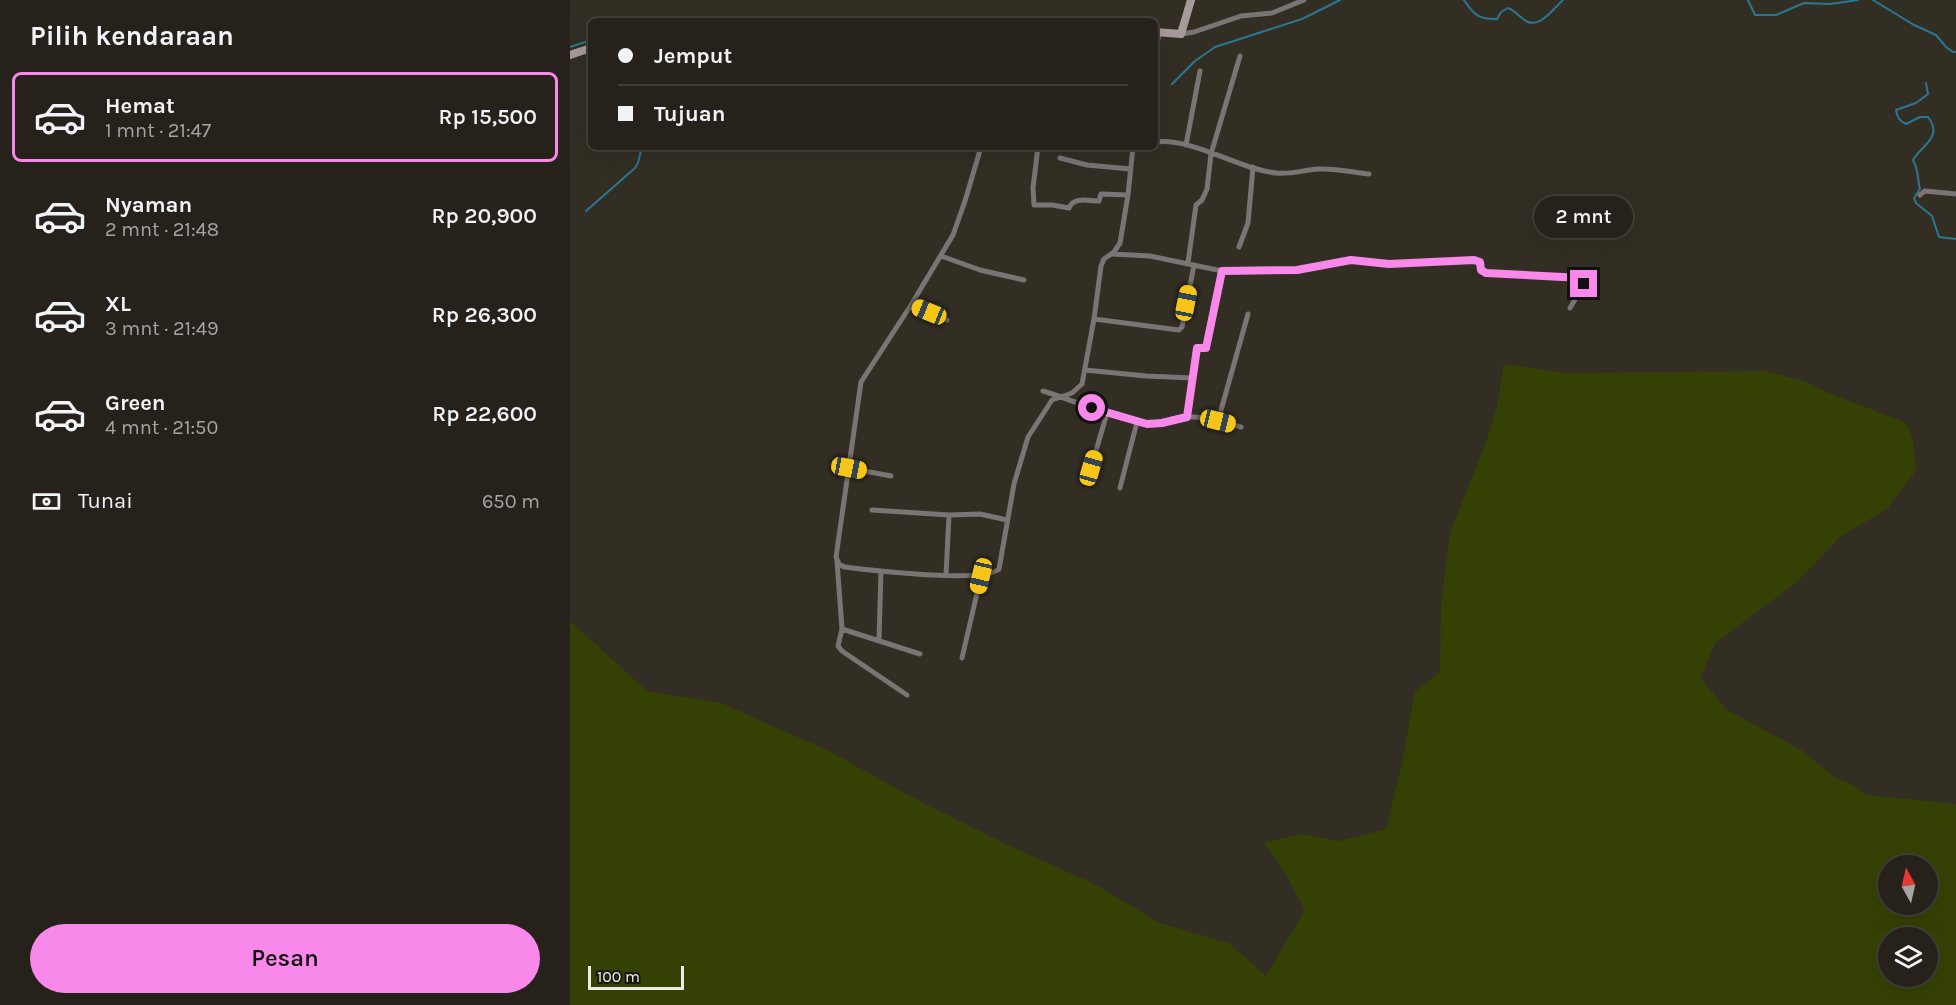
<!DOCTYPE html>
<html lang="id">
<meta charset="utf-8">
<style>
body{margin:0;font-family:Karla,sans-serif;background:#2e2a24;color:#f1f3f6;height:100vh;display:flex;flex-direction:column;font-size:22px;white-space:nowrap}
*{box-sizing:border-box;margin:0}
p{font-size:20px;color:#a4a4a3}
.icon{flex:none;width:33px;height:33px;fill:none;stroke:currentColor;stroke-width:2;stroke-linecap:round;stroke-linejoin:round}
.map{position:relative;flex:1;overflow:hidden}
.drawer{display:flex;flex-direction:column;background:#26221b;width:570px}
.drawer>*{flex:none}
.hud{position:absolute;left:18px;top:18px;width:570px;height:132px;border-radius:9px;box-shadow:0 6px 24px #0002,0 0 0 2px #423f3a;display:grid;align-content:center;height:132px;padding:0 30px;background:#26221b}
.needle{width:39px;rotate:352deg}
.fabs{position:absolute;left:1308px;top:855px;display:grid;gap:12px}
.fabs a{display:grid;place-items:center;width:60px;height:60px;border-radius:50%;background:#26221b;box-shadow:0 6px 24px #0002,0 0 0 2px #423f3a;font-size:30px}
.scale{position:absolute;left:18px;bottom:15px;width:96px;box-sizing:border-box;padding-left:6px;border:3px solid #efece5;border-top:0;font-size:16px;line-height:21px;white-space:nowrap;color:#efece5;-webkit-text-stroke:4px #191712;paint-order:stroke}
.end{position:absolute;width:27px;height:27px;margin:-14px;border:8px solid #f888ea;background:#111;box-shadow:0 0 0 3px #111}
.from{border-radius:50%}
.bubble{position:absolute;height:42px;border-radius:21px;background:#26221b;box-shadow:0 6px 24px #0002,0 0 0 2px #423f3a;font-size:20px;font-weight:600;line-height:42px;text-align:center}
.car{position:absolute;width:18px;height:36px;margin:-18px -9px;border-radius:8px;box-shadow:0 0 4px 2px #0007;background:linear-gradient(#f5c518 24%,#345 0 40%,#f5c518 0 76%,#345 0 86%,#f5c518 0)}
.hud b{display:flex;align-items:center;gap:21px;height:57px;font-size:22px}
.hud b+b{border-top:2px solid #423f3a}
.hud i{width:15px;height:15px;background:#f1f3f6}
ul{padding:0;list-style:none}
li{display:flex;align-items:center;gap:18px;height:90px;margin:0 12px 9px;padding:0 18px;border:3px solid transparent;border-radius:9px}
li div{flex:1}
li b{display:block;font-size:22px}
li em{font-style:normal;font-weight:600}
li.current{border-color:#f888ea}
li>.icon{width:54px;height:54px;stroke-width:1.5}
h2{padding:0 30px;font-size:27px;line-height:72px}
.pay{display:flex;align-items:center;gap:15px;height:66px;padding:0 30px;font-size:22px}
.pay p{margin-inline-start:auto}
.cta{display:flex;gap:12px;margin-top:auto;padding:12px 30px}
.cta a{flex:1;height:69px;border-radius:36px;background:#f888ea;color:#111;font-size:24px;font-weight:600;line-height:69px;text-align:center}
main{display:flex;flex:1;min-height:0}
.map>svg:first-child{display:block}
</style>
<main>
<section class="drawer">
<h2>Pilih kendaraan</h2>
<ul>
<li class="current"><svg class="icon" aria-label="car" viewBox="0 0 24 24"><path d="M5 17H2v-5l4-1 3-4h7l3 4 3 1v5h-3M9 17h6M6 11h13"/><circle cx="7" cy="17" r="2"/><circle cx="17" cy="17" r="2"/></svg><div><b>Hemat</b><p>1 mnt · 21:47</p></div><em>Rp 15,500</em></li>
<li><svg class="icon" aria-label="car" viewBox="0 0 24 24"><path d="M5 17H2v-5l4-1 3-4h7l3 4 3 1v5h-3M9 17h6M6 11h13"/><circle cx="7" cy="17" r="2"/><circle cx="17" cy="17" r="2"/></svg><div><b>Nyaman</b><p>2 mnt · 21:48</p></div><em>Rp 20,900</em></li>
<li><svg class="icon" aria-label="car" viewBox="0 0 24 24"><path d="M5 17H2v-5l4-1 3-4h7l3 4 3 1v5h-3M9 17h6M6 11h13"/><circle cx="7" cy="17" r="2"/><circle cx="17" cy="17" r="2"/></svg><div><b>XL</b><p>3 mnt · 21:49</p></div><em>Rp 26,300</em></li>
<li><svg class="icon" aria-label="car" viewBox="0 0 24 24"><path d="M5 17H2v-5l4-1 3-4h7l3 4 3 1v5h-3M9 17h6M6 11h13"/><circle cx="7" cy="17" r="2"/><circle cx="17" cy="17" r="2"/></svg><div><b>Green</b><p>4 mnt · 21:50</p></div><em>Rp 22,600</em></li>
</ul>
<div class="pay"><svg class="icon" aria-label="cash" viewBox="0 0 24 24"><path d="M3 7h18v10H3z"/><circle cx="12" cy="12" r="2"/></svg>Tunai<p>650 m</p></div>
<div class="cta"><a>Pesan</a></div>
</section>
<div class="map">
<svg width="1386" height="1005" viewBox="0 0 1386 1005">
<rect width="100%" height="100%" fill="#332e24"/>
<path fill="#354104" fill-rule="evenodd" d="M934 364 996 373 1195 371 1234 381 1254 391 1336 423 1342 437 1347 469 1317 509 1270 537 1227 582 1145 643 1130 678 1157 710 1233 751 1264 777 1283 785 1296 795 1386 804V1005H0V621L77 691 151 703 259 751 340 796 433 843 524 884 590 923 660 944 696 976 735 910 714 871 694 843 731 834 770 841 816 829 831 768 845 692 870 672 871 606 880 533 915 445 927 407ZM1318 866H1358V904H1318ZM1318 938H1358V976H1318Z"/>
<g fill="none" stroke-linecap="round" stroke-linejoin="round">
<path stroke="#2b7791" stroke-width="2" d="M894 0C903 14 909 20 927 19L931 12 938 8C946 11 951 19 958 22 971 27 984 8 993 0
M1178 0 1185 15H1206L1234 3 1260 4 1288 0
M1303 0 1344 25 1366 35 1376 47 1383 52H1386
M0 47 21 40
M1356 83 1358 94 1346 103 1326 110C1327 118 1330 121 1336 124L1350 117H1358C1374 137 1350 147 1343 160 1349 170 1347 179 1350 189L1344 198 1346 203 1362 216 1369 237 1386 239
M602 84 625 61 645 47 732 19 770 0
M16 211 65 168 68 163 72 147"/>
<path stroke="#7b7474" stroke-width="5" d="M611 34 624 32 671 16 702 13 734 0
M585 55 589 33
M585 142C622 137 668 169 706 173 719 175 734 170 748 169 764 168 782 172 799 174
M616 145 630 71
M411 147 395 201 383 235 341 305 291 382 266 557 269 564 274 567C301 570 413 584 429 569L444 484 458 437 482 400 502 393 512 384 524 319 531 266 534 259 544 252 550 243 558 195 563 147
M468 147 463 188 464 205H482L499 208C504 196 518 201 529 201L531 194 558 195
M490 158 517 165 561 169
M1350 195 1355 191 1386 194
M669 247 678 223 683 167
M542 254 580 256 652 271 727 270 781 260 819 264 906 260 910 262 912 272 916 273 1014 279V284L1000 308
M371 256 410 270 454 280
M618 263 626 205 632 200 637 189 641 154 670 56
M341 305 377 320
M524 319 609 330 612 327 624 265
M515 370 576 376 623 378
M473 391C506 401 540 418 575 423 588 425 598 419 611 417 630 415 653 422 671 427
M617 417 627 348H636L652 271
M648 421 678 314
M279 468 321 476
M521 468 537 413
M550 488 567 422
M302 510 379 515 376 575
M379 515 410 514 437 520
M267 561 272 629 350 654
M272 629 268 646 272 651 337 695
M309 640 311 571
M392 658 411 576"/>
<path stroke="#a69a9b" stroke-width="8" d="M585 32 611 34 621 0
M0 55 21 48"/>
</g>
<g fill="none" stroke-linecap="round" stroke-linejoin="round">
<path stroke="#f888ea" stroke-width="8" d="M522 408 577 424 592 423 617 417 627 348H636L652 271 727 270 781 260 819 264 904 260 910 262 911 270 916 273 1012 278 1014 280V284"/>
</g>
</svg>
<div class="fabs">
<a><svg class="needle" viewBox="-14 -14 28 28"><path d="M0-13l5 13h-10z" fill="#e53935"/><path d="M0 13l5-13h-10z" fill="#a4a4a3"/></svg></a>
<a><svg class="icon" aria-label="layers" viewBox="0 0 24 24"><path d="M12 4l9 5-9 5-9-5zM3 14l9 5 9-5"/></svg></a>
</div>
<div class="scale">100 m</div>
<i class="end from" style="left:522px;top:408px"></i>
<i class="end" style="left:1014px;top:284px"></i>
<div class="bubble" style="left:964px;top:196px;width:99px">2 mnt</div>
<i class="car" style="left:616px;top:303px;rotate:11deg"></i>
<i class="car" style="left:359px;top:312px;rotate:292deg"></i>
<i class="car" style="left:648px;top:421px;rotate:104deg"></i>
<i class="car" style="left:279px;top:468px;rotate:101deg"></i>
<i class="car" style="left:521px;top:468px;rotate:16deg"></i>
<i class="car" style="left:411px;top:576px;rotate:193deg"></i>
<div class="hud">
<b><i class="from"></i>Jemput</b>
<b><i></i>Tujuan</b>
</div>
</div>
</main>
